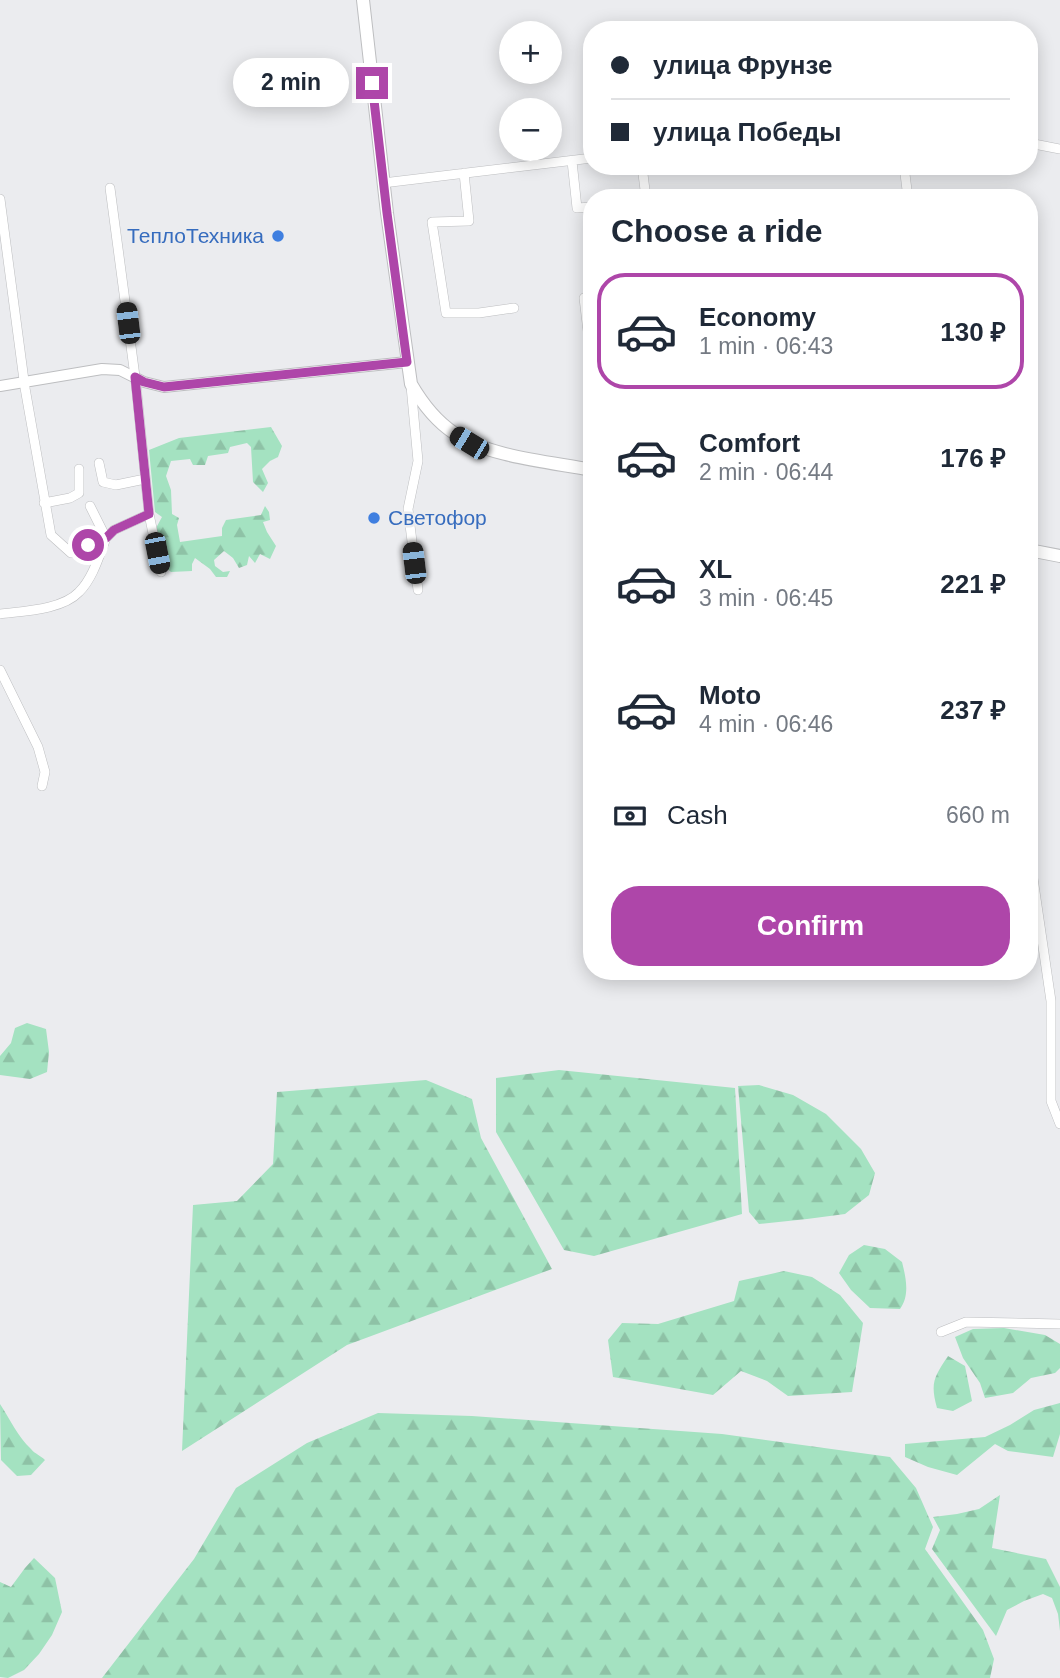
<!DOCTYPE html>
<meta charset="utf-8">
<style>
body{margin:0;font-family:Arial,sans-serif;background:#f6f6f7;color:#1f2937;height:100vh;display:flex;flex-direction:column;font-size:26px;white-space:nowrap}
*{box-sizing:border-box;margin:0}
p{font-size:23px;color:#747a83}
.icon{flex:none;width:38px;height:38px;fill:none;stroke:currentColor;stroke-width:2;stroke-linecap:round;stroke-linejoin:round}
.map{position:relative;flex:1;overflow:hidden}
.details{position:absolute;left:583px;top:189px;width:455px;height:791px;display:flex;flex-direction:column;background:#fff;border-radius:28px;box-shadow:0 4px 18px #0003}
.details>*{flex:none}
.guide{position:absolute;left:583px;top:21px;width:455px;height:154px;border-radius:28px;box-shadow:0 4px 18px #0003;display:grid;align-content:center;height:154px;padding:0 28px;background:#fff}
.tools{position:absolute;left:499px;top:21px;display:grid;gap:14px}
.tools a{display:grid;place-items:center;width:63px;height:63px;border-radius:50%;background:#fff;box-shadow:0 4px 18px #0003;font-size:35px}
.end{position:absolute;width:32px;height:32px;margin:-16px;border:9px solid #ae46a9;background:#fff;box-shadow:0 0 0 4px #fff}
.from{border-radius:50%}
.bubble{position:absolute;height:49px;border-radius:24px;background:#fff;box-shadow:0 4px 18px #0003;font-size:23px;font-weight:600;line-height:49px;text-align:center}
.car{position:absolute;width:21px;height:42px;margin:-21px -10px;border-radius:9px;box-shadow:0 0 5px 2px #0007;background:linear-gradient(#222 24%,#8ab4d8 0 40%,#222 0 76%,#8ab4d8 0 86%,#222 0)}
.guide b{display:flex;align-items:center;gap:24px;height:66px;font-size:26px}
.guide b+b{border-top:2px solid #e0e1e3}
.guide i{width:18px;height:18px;background:#1f2937}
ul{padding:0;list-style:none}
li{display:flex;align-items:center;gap:21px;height:116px;margin:0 14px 10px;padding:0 14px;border:4px solid transparent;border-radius:28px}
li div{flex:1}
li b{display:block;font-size:26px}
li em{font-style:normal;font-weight:600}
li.current{border-color:#ae46a9}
li>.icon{width:63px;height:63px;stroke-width:1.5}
h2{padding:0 28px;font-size:32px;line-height:84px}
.pay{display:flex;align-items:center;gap:18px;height:77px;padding:0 28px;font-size:26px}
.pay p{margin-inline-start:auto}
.action{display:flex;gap:14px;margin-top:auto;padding:14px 28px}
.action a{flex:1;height:80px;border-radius:28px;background:#ae46a9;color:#fff;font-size:28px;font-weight:600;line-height:80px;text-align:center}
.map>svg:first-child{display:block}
</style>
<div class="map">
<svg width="1060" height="1678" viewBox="0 0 1060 1678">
<defs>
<pattern id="forest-firs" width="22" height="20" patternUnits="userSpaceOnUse" patternTransform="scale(1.75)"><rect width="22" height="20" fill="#a4e2c1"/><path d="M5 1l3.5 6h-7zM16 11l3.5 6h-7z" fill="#8ec2a6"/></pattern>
</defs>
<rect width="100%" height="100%" fill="#ebecef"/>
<path fill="url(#forest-firs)" d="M271 427 282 446 278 457 270 461 262 469 268 483 263 492 253 482 251 447 247 443 230 447 228 453 208 456 205 465H193L190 459 171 461 166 476 171 490 172 514 179 518 177 525 180 542 222 536V528L226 520 261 515 265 506 269 512 270 520 263 522 267 532 276 546 270 559 260 554 255 563 249 556 247 565 239 568 233 558 224 551 214 560 215 566 223 572 230 571 227 577H216L210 569 195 558 192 564V571L171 572 162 564 156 528 162 517 155 512 149 450 179 438Z
M27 1023 46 1029 49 1052 47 1072 30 1079 0 1075V1056L11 1043 15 1028Z
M559 1070 735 1088 742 1214 594 1256 564 1250 496 1132V1078Z
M426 1080 472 1099 481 1138 552 1269 347 1345 182 1451 193 1205 237 1201 273 1164 277 1092Z
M759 1085 793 1095 826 1114 861 1149 875 1173 869 1195 845 1214 807 1219 759 1224 749 1212 738 1086Z
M864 1245 885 1249 902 1262C906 1278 910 1295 900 1309L870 1308 851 1290 839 1273 849 1255Z
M784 1271 812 1277 840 1295 863 1323 852 1392 788 1396 767 1381 741 1371 713 1395 613 1377 608 1340 622 1323 658 1324 734 1301 739 1281Z
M1004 1328 1045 1335 1060 1344V1368L1055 1373 1031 1378 1013 1393 985 1398 980 1383 963 1358 955 1337 973 1329Z
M948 1356 965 1366 972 1401 953 1411 937 1408C930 1383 934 1377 948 1356Z
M1060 1403V1434L1053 1457 1008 1451 995 1444 957 1475 928 1467 905 1457V1444L985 1437 1010 1425 1034 1410Z
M0 1404C10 1419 18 1437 31 1449 35 1454 40 1455 45 1460L31 1475 17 1476 1 1460Z
M378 1413 472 1416 722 1434 890 1457 916 1488 933 1527 925 1549 983 1630 994 1659 990 1678H102L194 1559 236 1488 307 1443Z
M1000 1495 992 1548 1046 1559 1060 1587V1631L1058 1614 1052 1598 1043 1594 1024 1601 1007 1610 996 1636 932 1549 940 1530 933 1517 957 1514 979 1509Z
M34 1558 55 1578 62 1612 52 1635 39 1654 24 1670 8 1678 0 1677V1582L11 1587 25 1568Z"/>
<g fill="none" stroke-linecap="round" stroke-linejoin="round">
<defs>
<path id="minor" d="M624 28V30
M1029 143 1060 149
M572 161 577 208 592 207
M642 166 646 198
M904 166 908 198
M464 173 469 221 432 222 446 313H479L514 308
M383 183 592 158
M110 188 136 384 149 514 161 572
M0 199 25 388 51 535 71 553 106 538 114 530 149 514
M589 340 584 298 592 297
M411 386 418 461 408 509 418 590
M99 463 103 482 116 485 145 479
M44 503 70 498 79 493V469
M90 506 106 538
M0 614C23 611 62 610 79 592 93 578 99 556 106 538
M0 670 38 747 45 772 42 786
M1029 851 1051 1001V1101L1060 1124
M941 1332 966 1322 1060 1324"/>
<path id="tertiary" d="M0 386 102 369 120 370 144 382 164 387 407 362"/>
<path id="secondary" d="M363 0 387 213 411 384C422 403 436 421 454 433 488 457 551 462 592 470
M1029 550 1060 556"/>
</defs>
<use href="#minor" stroke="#bdbec0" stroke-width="10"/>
<use href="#tertiary" stroke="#bdbec0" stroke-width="12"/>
<use href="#secondary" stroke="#bdbec0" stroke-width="14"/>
<use href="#minor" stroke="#fff" stroke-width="9"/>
<use href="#tertiary" stroke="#fff" stroke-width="10"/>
<use href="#secondary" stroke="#fff" stroke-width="12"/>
</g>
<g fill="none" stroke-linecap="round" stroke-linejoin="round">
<path stroke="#ae46a9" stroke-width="9" d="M88 545 106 538 114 530 149 514 135 377 144 382 164 387 407 362 387 213 372 83"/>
</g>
<g fill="#3f7fe0" stroke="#ebecef" stroke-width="2.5">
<circle cx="278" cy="236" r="7"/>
<circle cx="374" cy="518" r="7"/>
</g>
<g text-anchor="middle" stroke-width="5" stroke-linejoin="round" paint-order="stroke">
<g font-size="21" fill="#366cbe" stroke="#ebecef" text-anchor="end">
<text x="264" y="243">ТеплоТехника</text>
<text x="388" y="525" text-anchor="start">Светофор</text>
</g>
</g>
</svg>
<div class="tools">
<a>+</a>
<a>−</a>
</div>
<i class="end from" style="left:88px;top:545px"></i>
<i class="end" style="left:372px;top:83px"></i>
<div class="bubble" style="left:233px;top:58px;width:116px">2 min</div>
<i class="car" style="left:128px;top:323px;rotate:353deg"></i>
<i class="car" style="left:469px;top:443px;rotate:301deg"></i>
<i class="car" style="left:157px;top:553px;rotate:169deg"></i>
<i class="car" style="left:414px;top:563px;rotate:353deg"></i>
<div class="guide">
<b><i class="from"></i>улица Фрунзе</b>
<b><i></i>улица Победы</b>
</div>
<section class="details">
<h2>Choose a ride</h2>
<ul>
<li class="current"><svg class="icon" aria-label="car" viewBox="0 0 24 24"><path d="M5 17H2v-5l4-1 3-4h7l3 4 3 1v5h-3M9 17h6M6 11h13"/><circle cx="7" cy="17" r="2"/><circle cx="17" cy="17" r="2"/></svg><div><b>Economy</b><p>1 min · 06:43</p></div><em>130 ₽</em></li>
<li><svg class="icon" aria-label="car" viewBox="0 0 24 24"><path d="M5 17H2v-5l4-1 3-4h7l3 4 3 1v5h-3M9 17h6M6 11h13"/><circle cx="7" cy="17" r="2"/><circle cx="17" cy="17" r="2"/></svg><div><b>Comfort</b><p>2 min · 06:44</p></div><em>176 ₽</em></li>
<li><svg class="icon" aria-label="car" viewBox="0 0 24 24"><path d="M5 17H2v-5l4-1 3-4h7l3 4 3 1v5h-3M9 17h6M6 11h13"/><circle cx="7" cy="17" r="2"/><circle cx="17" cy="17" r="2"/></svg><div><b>XL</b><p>3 min · 06:45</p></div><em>221 ₽</em></li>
<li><svg class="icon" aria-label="car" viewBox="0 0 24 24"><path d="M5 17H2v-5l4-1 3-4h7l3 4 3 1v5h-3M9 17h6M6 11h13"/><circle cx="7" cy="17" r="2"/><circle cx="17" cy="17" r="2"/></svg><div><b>Moto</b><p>4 min · 06:46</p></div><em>237 ₽</em></li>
</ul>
<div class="pay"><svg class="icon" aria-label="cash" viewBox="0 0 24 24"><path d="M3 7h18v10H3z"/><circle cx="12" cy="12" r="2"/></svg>Cash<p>660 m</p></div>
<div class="action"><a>Confirm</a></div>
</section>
</div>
